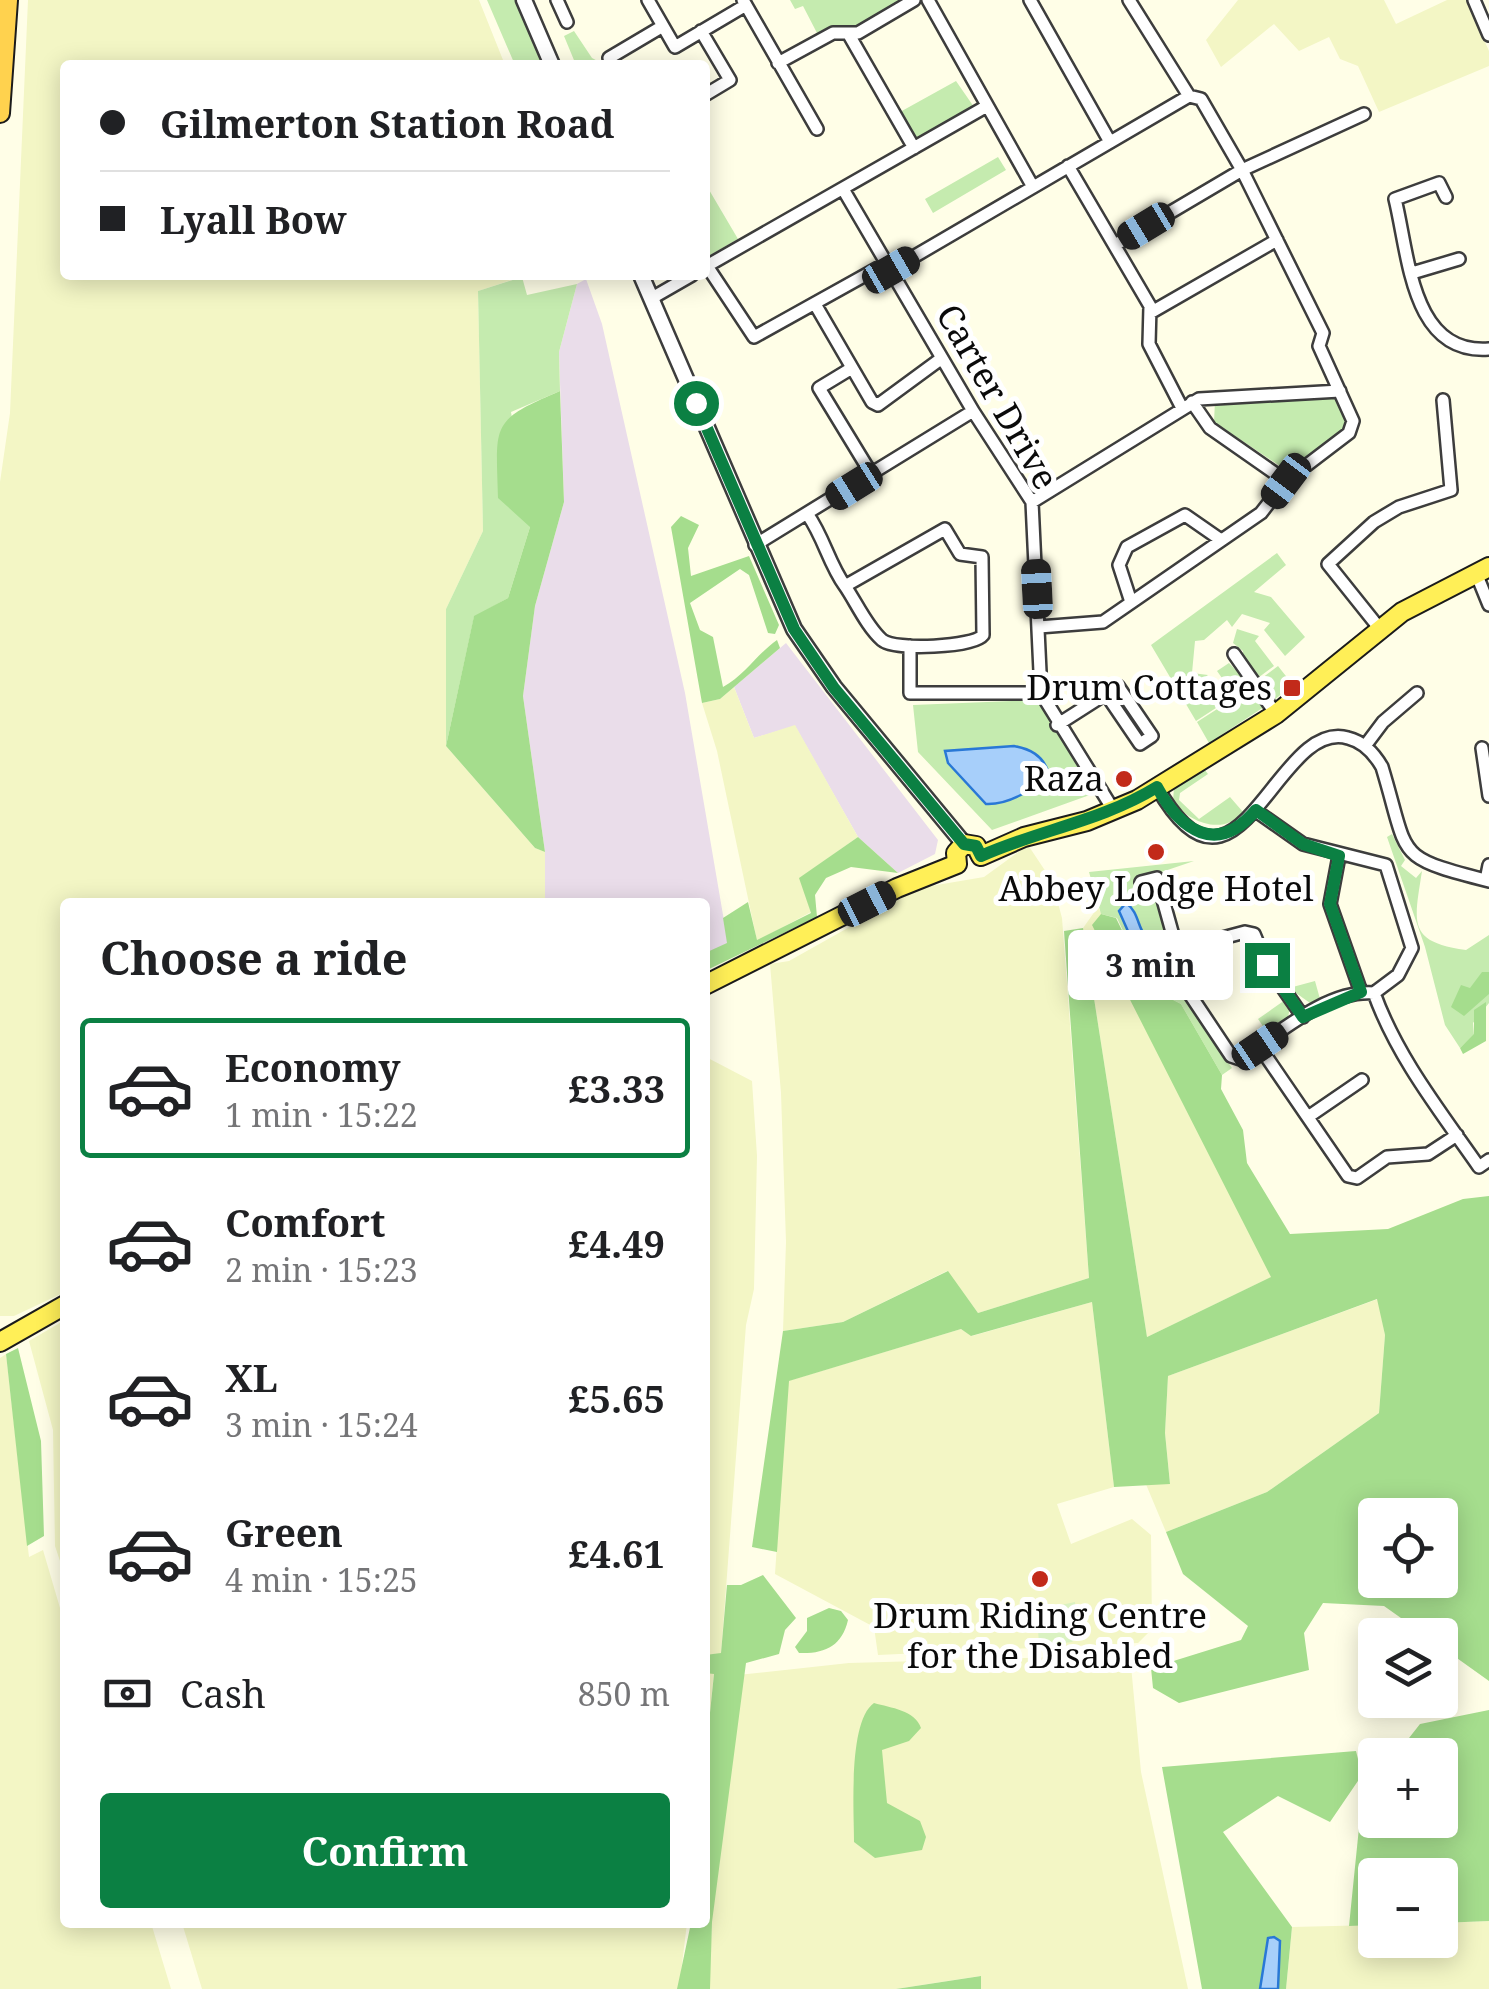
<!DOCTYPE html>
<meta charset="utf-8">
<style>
body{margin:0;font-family:"Noto Serif",serif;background:#f6f6f6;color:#202124;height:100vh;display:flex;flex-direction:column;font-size:38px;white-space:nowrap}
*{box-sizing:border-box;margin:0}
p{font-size:32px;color:#757577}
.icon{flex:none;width:55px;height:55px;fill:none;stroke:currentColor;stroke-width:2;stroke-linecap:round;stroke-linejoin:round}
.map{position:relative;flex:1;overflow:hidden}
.drawer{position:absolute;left:60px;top:898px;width:650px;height:1030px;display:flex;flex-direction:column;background:#fff;border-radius:10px;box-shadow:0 5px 25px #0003}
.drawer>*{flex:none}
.top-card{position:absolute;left:60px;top:60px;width:650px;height:220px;border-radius:10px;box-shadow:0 5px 25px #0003;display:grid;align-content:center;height:220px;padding:0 40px;background:#fff}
.buttons{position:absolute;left:1358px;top:1498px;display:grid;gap:20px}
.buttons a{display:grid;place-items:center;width:100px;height:100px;border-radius:10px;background:#fff;box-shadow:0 5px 25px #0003;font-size:50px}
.end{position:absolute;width:45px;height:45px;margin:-22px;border:12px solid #0b8043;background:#fff;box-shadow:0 0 0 5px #fff}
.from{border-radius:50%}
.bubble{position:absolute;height:70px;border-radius:10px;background:#fff;box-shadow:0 5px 25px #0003;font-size:32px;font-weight:700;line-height:70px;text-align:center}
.car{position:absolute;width:30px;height:60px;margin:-30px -15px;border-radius:12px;box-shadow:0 0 8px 2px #0007;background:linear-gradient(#222 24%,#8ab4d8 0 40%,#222 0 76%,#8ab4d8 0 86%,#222 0)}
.top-card b{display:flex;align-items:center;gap:35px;height:95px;font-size:38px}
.top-card b+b{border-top:2px solid #e0e0e0}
.top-card i{width:25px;height:25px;background:#202124}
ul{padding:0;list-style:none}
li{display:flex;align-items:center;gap:30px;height:140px;margin:0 20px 15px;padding:0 20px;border:5px solid transparent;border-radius:10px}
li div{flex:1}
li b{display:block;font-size:38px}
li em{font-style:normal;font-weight:700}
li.current{border-color:#0b8043}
li>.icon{width:90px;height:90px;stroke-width:1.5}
h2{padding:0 40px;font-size:45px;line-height:120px}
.pay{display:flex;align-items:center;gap:25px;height:110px;padding:0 40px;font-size:38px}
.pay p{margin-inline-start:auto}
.action{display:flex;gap:20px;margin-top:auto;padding:20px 40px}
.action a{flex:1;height:115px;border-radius:10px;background:#0b8043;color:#fff;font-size:40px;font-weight:700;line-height:115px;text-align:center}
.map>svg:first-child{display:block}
</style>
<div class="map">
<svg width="1489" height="1989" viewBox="0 0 1489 1989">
<rect width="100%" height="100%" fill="#fffee7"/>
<path fill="#eaddea" d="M586 279 602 324 685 693 728 944 705 955V902H545V852L523 696 535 606 564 502 559 352 577 284Z
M786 643 938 840 935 854 898 873 858 837 795 726 754 738 734 687Z"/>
<path fill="#f3f6c5" d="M28 0H479L505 65H65V275H527L478 291 483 531 446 609V746L535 848 545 852V902H65V1292L14 1316H0V482L10 413Z
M1238 0H1384L1396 24 1447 0H1466L1489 51V66L1379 112 1358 66 1340 59 1329 37 1299 51 1274 24 1221 67 1206 40Z
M734 687 754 738 795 725 858 837 800 878 811 912 757 941 717 751 702 703 720 699Z
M1028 845 1052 881 1062 918 1089 1278 978 1313 947 1271 843 1322 783 1331 786 1242 781 1093 770 964 789 961 919 888 984 877Z
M1098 907 1284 1271 1147 1337 1083 928Z
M706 1057 752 1081 757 1156 754 1289 746 1325 721 1654 705 1655Z
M1378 1299 1385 1335 1379 1413 1267 1492 1166 1532 1145 1482 1170 1483 1165 1433 1168 1376Z
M1092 1302 1114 1487 1057 1504 1071 1544 1132 1519 1151 1535 1152 1629 1138 1643 878 1655 874 1627 775 1574 788 1381 961 1329 972 1336Z
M65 1320V1576L55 1546 53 1430 29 1341Z
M6 1354 29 1557 43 1550 65 1625V1922L151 1923 171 1989H0V1358Z
M1130 1655 1141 1772 1188 1989H981L980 1976 896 1989H709L713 1894 738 1675 849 1663Z
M705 1673H714L705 1761Z
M1489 1921V1989H1286L1292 1927 1375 1925V1940H1440V1923Z
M182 1923H687L679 1989H202Z"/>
<path fill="#c5ebaf" d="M487 0H515L542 65H515Z
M790 0H902L857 26H831L817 33 803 6 795 9Z
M574 31 592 58 605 65H576L564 36Z
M956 81 974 107 916 142 900 112Z
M998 157 1006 170 933 213 925 199Z
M705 183 738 239 705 258Z
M522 277 527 295 577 284 559 352 560 391 511 412 530 527 508 598 474 617 446 746V609L483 531 478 291Z
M1338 395 1349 415 1344 432 1289 472 1214 422 1215 401Z
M1277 553 1286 565 1254 592 1271 597 1305 637 1285 656 1264 630 1270 623 1242 614 1232 627 1227 620 1204 640 1195 641 1192 673 1208 675 1204 678 1213 689 1209 693 1219 706 1196 721 1151 645Z
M1237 629 1259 636 1255 641 1274 666 1255 680 1243 662V651L1233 643Z
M1229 663 1249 684 1234 695 1217 671Z
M1278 666 1293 685 1274 700 1258 681Z
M1253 686 1264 707 1209 743 1197 722Z
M1037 700 1098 792 992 830 918 752 913 705Z
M1204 769 1208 774 1180 793 1179 800 1199 819 1230 797 1243 812C1224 836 1189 823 1173 801L1174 788Z
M1392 834 1405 860 1401 866 1416 878 1422 871C1414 923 1407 942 1466 950L1489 935V1003L1473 1023 1474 1035 1460 1048 1445 1025 1425 947 1387 837Z
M1194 861 1135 881 1137 890 1147 888 1157 895 1179 992 1232 1068 1222 1075 1181 1004 1150 988 1117 918 1101 914 1089 872Z
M1315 981 1320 999 1310 1003 1289 988Z
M1285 1000 1290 1008 1288 1017 1267 1032 1258 1019Z"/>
<path fill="#a5dd8d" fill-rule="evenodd" d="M560 391 564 502 535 606 523 696 545 852 535 848 446 746 474 616 508 598 530 527 498 498C496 423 490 421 560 391Z
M681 516 699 525 688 548 691 576 749 556 779 625 775 634 768 633 749 575 740 569 690 603 700 630 713 637 723 687C745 675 756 655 777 640L780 648 720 699 702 703 671 527Z
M858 837 898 873 851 867 826 878 815 895 817 917 705 971V953L727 943 723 918 748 902 757 940 811 913 799 878Z
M1101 914 1116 918 1150 988 1181 1004 1222 1075 1221 1089 1243 1130 1247 1163 1290 1234 1388 1229 1463 1199 1489 1196V1681L1440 1646V1635H1425L1384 1606 1323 1603 1304 1633 1309 1670 1179 1703 1153 1688 1151 1668 1241 1640 1248 1626 1183 1574 1166 1532 1267 1492 1379 1413 1385 1335 1377 1299 1168 1376 1165 1433 1170 1484 1114 1487 1092 1302 971 1336 961 1329 789 1381 777 1552 752 1547 783 1331 843 1322 948 1271 978 1313 1089 1278 1064 931 1083 928 1147 1337 1271 1277 1092 925ZM1375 1515H1440V1580H1375Z
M1482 972H1489V994L1464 1016 1451 1007 1461 985 1470 988Z
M1486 1002V1041L1463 1054 1460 1048 1474 1034V1010Z
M18 1348 41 1441 44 1536 27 1546 6 1354Z
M763 1575 796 1618 785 1630 779 1654 746 1663 712 1922 710 1989H677L691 1923 705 1922V1761L714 1674 705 1673V1655L721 1653 727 1585H741Z
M829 1608 841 1611 848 1620C842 1646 825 1654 799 1653L795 1647 807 1631V1618Z
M874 1703C891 1708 915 1710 921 1728L909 1741 882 1750 887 1803 920 1821 926 1837 922 1850 875 1858 854 1842C854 1811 848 1721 874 1703Z
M1489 1710V1921L1440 1923V1875H1375V1925L1349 1926 1362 1798 1375 1777V1820H1440V1755H1422L1409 1738 1420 1724Z
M1356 1751 1362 1775 1330 1822 1278 1796 1223 1832 1292 1927 1286 1989H1202L1162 1767Z
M981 1976V1989H896Z"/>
<path fill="#daf2c1" d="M1075 1602 1077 1637 1072 1642 1039 1646 1037 1610Z"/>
<path fill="#a7cffa" stroke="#2978d6" stroke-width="2.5" d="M1014 746C1030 749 1042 755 1048 771 1037 790 1007 805 986 804L948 763 945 751Z
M1126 903C1139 912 1137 927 1147 939L1143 947H1135L1119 911Z
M1274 1937 1280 1941 1278 1989H1260L1268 1938Z"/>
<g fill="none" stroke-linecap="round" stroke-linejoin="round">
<defs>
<path id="minor" d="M557 0 567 22
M648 0 675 47 746 5
M743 0 817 129
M928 0 1033 187
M1030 0 1110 142
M1474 0 1489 35
M701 31 730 80 705 95
M848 33 914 148
M778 63 833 33H858L914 0
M613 65 609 58 663 26
M1068 166 1150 306 1149 344 1182 408
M843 189 973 411 1032 502 1041 693 1114 811
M1446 197 1439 183 1395 199C1409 255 1411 355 1489 349
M1115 245 1242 170 1364 114
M707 266 754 337 887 263
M705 267 987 106
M891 270 1189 96
M1412 273 1459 259
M652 298 692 275
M815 304 872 402 878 405 942 358
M1150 313 1277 240
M852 368 819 388 872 475
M1192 402 1210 428 1286 481
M1032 502 1199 399 1340 391
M808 515C824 538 829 564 845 586 856 602 867 627 882 640 895 651 974 647 983 635L982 557 960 554 945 529 845 586
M755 545 973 411
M1476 573 1489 605
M1131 602 1119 565 1127 547 1185 515 1221 540
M1039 627 1103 622 1261 513 1286 481 1349 433 1353 421 1319 346 1323 333 1242 170 1201 99 1189 96 1129 0
M1380 629 1328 564 1374 522 1399 507 1451 490 1443 400
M910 646V693H1041
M1234 654 1276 714
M1057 725 1118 686 1152 736 1140 744 1106 694
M1365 746 1383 722 1417 693
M1482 748 1489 796
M1157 787C1238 931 1276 717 1348 738 1364 742 1374 753 1382 767 1410 859 1392 856 1489 881
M1339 856 1330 904 1361 992
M1486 880 1489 865
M1141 882 1157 878 1189 993 1231 1056 1240 1059C1277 1035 1327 989 1374 993L1398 975 1412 948 1386 865 1303 844 1256 811
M1177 950 1245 932 1254 934 1267 965 1303 1017
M1374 993C1397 1057 1440 1111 1479 1167L1489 1160
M1259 1046 1348 1176 1357 1178 1387 1157 1428 1154 1457 1135
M1308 1117 1362 1080"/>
<path id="tertiary" d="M524 0 552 65
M641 275 794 629 834 687 964 844"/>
<path id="primary" d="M981 856 1024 837 1087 821 1137 800 1276 714 1402 612 1489 567
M957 864 956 853 964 844 976 846 981 856
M705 985 897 888 957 864
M0 1342 65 1305"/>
<path id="trunk" d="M0 113 8 0"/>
</defs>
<use href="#minor" stroke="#3d3d3d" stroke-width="16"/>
<use href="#tertiary" stroke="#3d3d3d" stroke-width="19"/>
<use href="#primary" stroke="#1b1b1b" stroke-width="22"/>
<use href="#trunk" stroke="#1b1b1b" stroke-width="22"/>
<use href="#minor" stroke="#fff" stroke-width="11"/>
<use href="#tertiary" stroke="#fff" stroke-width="14"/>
<use href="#primary" stroke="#ffef57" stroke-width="18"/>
<use href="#trunk" stroke="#ffd24e" stroke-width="18"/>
</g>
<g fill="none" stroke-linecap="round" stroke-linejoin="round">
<path stroke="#0b8043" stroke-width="12" d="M696 403 794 629 834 688 964 844 976 846 981 856C1039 830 1102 821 1157 787 1181 831 1217 856 1256 810L1303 844 1339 856 1330 904 1361 992 1303 1017 1267 965"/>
</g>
<g fill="#c22a1a" stroke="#fff" stroke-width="4">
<rect x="1282" y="678" width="20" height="20" rx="5"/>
<circle cx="1124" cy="779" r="10"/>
<circle cx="1156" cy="852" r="10"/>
<circle cx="1040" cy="1579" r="10"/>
</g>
<g text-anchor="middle" stroke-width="10" stroke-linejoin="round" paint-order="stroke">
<g font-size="35" fill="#0a0a0a" stroke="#fff">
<text transform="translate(997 397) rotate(60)" y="12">Carter Drive</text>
</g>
<g font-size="35" fill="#0a0a0a" stroke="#fff" text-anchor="end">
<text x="1272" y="700">Drum Cottages</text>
<text x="1104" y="791">Raza</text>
<text x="1156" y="901" text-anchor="middle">Abbey Lodge Hotel</text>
<text x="1040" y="1628" text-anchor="middle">Drum Riding Centre<tspan x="1040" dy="40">for the Disabled</tspan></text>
</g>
</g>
</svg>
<div class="buttons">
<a><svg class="icon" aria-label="locate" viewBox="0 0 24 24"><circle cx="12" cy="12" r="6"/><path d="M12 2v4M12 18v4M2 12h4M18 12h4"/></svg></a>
<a><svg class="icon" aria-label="layers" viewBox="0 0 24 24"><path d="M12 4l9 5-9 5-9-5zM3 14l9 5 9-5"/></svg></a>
<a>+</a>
<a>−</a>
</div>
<i class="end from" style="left:696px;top:403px"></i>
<i class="end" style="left:1267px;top:965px"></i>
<div class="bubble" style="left:1068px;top:930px;width:165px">3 min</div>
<i class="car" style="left:1146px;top:226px;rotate:239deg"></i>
<i class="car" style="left:891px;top:270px;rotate:60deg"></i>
<i class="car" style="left:1286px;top:481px;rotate:217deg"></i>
<i class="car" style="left:854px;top:486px;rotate:238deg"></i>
<i class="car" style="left:1037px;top:589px;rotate:357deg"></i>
<i class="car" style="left:867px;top:904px;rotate:63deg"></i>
<i class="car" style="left:1260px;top:1046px;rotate:56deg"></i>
<div class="top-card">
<b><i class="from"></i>Gilmerton Station Road</b>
<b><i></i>Lyall Bow</b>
</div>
<section class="drawer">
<h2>Choose a ride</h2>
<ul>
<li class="current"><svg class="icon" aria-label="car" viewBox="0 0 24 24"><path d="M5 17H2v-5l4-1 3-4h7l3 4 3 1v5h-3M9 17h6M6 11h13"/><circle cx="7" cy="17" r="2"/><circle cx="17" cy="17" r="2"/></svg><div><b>Economy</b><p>1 min · 15:22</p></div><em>£3.33</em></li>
<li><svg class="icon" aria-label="car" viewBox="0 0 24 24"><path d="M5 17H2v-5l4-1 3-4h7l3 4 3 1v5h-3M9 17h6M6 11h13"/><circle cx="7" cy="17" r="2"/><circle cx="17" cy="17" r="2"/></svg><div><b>Comfort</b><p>2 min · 15:23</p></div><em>£4.49</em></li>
<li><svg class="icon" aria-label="car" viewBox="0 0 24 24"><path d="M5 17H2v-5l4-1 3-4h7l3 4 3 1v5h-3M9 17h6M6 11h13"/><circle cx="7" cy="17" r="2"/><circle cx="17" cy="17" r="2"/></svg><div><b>XL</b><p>3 min · 15:24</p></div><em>£5.65</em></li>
<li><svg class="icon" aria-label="car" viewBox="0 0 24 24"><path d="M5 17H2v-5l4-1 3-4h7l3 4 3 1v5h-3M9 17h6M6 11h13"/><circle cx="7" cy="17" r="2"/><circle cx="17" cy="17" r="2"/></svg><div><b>Green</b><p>4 min · 15:25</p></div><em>£4.61</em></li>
</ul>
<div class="pay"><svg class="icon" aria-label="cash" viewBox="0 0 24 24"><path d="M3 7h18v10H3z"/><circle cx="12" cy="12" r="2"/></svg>Cash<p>850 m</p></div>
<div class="action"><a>Confirm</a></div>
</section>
</div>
